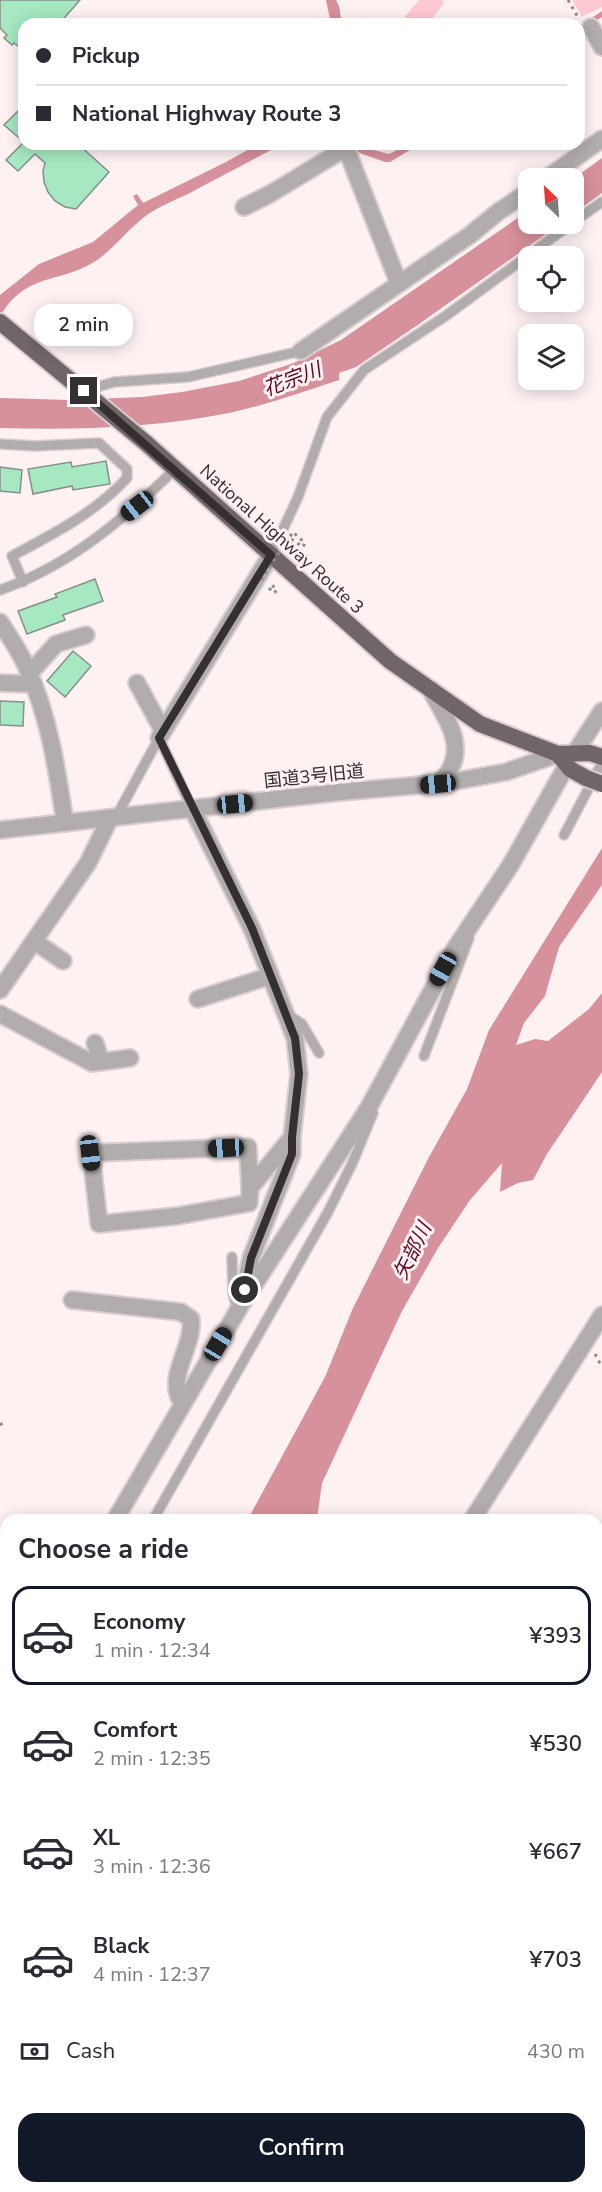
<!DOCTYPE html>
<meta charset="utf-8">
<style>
body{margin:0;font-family:"Nunito Sans","Noto Sans JP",sans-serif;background:#f7f7f7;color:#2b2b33;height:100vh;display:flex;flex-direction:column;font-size:22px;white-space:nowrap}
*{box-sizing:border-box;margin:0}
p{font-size:20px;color:#7c7c81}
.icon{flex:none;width:33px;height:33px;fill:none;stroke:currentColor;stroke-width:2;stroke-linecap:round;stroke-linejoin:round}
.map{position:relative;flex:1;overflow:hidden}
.panel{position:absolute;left:0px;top:1514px;width:603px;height:680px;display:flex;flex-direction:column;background:#fff;border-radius:18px 18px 0 0;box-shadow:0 3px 15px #0003}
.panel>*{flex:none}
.guide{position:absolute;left:18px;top:18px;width:567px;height:132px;border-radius:18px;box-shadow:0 3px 15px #0003;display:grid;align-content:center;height:132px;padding:0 18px;background:#fff}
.needle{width:39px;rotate:335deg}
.controls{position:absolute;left:518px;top:168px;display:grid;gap:12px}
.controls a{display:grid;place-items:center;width:66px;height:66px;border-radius:12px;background:#fff;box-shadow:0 3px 15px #0003;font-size:30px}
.end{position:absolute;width:27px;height:27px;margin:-14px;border:8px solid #342f30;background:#fff;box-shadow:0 0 0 3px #fff}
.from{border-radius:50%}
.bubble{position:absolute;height:42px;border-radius:18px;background:#fff;box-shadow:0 3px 15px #0003;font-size:20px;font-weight:600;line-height:42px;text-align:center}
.car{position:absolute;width:18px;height:36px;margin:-18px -9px;border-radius:8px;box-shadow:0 0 4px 2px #0007;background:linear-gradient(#222 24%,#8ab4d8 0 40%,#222 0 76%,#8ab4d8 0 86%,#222 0)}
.guide b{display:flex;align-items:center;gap:21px;height:57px;font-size:22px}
.guide b+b{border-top:2px solid #e1e1e2}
.guide i{width:15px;height:15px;background:#2b2b33}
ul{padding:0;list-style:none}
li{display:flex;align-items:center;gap:18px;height:99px;margin:0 12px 9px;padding:0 6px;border:3px solid transparent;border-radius:18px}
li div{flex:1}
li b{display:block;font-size:22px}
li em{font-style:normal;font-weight:600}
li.selected{border-color:#111827}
li>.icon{width:54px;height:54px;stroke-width:1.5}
h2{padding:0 18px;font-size:27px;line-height:72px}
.pay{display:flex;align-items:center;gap:15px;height:66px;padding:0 18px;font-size:22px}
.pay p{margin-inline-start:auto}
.button{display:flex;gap:12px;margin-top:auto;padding:12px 18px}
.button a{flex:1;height:69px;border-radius:18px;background:#111827;color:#fff;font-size:24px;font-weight:600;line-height:69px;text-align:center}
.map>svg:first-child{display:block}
</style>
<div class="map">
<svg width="602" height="2192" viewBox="0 0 602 2192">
<rect width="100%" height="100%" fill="#fdf1f2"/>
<path fill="#fec9d0" d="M419 0H442L444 3 428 24H413L403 19Z
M572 0H602V7L582 17Z"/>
<path fill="#d7919c" d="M326 0H336L339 6 342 24H331Z
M258 144H282C251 161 220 177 188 194 175 200 160 206 147 215 130 227 117 245 100 258 63 285 26 270 0 317V295L39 264 93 242 138 205 133 196 137 194 143 203 226 162Z
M349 144H359L362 147 389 154 408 144H420L390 162H385L357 152Z
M602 158V193L573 214V179Z
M528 211V224H560L419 324 356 367 339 373V380C303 392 266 405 229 413 154 428 76 430 0 428V398L69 400 142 397 182 392 239 381 294 363 341 340Z
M602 848V885L559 947 545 996 524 1023 516 1045 535 1039 548 1041 589 1009 602 993V1072L547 1154 533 1180 518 1183 500 1192 502 1163 470 1200 438 1248 402 1311 322 1483 317 1519H248L325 1377 353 1308 429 1157 467 1089 489 1030Z
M6 1985V2166L0 2167V1997Z"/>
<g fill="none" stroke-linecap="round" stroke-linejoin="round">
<path stroke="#d7919c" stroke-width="5" d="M579 29 602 14"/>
</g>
<path fill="#a5e8c1" stroke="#868f8a" stroke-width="1.5" d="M0 0H80L59 24H24V51L14 43 12 45 4 38 7 35 0 28Z
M24 105V144H78L109 172 76 209 65 207 55 201 48 192 44 182 43 171 45 163 35 154 18 171 6 160 24 142 4 125Z
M106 461 110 484 73 490 72 486 33 494 28 469 71 462 72 467Z
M0 467 22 470 20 493 0 491Z
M95 579 103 601 63 615 65 620 27 634 18 611 57 597 55 594Z
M73 651 91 666 65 697 47 681Z
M0 701 24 702 23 726 0 725Z"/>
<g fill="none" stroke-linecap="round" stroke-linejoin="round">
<defs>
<path id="service" d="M573 222 602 202
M84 391 114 382 188 377 301 351
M0 444 35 446 99 443 127 469V478C95 513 53 534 12 556L23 582
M271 555 298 497 327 417 364 370 447 315 571 224
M0 590C69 566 124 519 175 469
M159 738 192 808
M116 817 159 738
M564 835 602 763
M287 1014 302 1024 319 1053
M424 1056 469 938
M232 1257 233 1294 238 1311
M153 1520 328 1212 352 1164 373 1113
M0 1793 6 1784
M263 2187V2192"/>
<path id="minor" d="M591 27 602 47
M547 178 602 139
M244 207 270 194 346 148 399 284
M301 351 470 235 498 212 528 192
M0 622C9 636 19 650 26 666 49 715 57 769 65 823
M30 673 56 644 86 635
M0 683 34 684
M137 683 163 731
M159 738 271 555
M574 754 602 711
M192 808 252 929 295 1038 299 1074 292 1137V1154L251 1258 243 1295
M34 941 63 961
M0 990 88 863 110 818
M198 999 270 976
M0 1014 92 1063 130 1058
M95 1043 101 1062
M250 1188 248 1147 91 1153 99 1224 109 1223 177 1216 249 1203 250 1188 292 1137
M72 1300 181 1312 191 1319C194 1348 165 1377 182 1403
M115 1520 241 1305 369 1107 454 950 510 866 567 765
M472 1520 602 1315
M0 1719 6 1708
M597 1784 602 1792
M597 1868 602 1870
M96 2192 97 2187
M584 2192 594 2187"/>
<path id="tertiary" d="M430 689C442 712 466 742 450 769 448 774 442 779 438 784
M0 830 340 792 445 783 506 772 558 754"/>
<path id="trunk" d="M0 322 146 443 390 661 480 724 558 754 590 753 602 757
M558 754 570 769 586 778"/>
</defs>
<use href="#service" stroke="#d9cecf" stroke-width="12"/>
<use href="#minor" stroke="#d9cecf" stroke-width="20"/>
<use href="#tertiary" stroke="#d9cecf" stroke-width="20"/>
<use href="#trunk" stroke="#d9cecf" stroke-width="20"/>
<path stroke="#91898a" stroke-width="3" stroke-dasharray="3 4.5" stroke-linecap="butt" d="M568 0 579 19
M291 539 303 547 305 543 294 533
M269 588 274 593 277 590 271 584
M595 1354 602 1367
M0 1425 3 1423
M176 2192 177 2187"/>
<use href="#service" stroke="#b2adad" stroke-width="9"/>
<use href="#minor" stroke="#b2adad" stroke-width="16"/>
<use href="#tertiary" stroke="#b2adad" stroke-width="16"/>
<use href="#trunk" stroke="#706668" stroke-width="16"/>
<defs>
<path id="trunk-bridge" d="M586 778 602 784"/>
</defs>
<use href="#trunk-bridge" stroke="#d9cecf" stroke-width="20" stroke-linecap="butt"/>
<path stroke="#91898a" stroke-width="3" stroke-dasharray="3 4.5" stroke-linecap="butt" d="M261 580 293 532"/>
<use href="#trunk-bridge" stroke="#706668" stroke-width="16"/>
</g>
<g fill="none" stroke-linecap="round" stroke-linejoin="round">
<path stroke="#342f30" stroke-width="8" d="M84 391 271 555 159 738 252 928 295 1038 299 1074 292 1137V1154L251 1258 245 1290"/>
</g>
<g text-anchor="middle" stroke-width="6" stroke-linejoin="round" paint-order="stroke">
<g font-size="18" fill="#342f30" stroke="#fdf1f2">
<text transform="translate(282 539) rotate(42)" y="6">National Highway Route 3</text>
<text transform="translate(314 776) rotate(-6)" y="6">国道3号旧道</text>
</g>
<g font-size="20" font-style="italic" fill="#5c0723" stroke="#fdf1f2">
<text transform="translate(292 379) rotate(-21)" y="7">花宗川</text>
<text transform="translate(412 1251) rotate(-64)" y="7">矢部川</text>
</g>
</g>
</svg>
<div class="controls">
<a><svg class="needle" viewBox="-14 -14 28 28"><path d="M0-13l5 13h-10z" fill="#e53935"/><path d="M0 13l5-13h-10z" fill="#7c7c81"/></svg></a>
<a><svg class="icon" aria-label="locate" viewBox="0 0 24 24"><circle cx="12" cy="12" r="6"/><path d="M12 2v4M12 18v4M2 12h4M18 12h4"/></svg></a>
<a><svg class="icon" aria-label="layers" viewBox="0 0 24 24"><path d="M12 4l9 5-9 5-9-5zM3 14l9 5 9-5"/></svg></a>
</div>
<i class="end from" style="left:245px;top:1290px"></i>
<i class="end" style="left:84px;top:391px"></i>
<div class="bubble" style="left:34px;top:304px;width:99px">2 min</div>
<i class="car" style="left:137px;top:506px;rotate:232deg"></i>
<i class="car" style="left:438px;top:784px;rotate:265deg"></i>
<i class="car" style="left:235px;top:804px;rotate:84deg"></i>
<i class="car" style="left:443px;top:969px;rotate:209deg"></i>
<i class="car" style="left:226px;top:1148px;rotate:267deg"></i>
<i class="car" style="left:90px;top:1153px;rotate:173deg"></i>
<i class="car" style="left:218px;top:1344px;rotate:31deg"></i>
<div class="guide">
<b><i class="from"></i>Pickup</b>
<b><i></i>National Highway Route 3</b>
</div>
<section class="panel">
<h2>Choose a ride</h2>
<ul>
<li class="selected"><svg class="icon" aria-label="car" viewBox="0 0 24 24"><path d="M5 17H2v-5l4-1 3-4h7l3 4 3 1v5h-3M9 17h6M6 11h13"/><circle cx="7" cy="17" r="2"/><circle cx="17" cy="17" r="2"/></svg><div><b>Economy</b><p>1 min · 12:34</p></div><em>¥393</em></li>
<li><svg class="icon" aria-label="car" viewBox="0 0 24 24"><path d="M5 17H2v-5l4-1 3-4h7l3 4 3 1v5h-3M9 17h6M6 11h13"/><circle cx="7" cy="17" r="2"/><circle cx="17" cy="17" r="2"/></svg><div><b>Comfort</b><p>2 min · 12:35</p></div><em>¥530</em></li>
<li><svg class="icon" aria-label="car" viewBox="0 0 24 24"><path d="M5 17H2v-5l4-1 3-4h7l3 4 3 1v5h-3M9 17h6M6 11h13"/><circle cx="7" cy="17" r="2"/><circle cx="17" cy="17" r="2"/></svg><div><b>XL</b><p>3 min · 12:36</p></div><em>¥667</em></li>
<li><svg class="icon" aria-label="car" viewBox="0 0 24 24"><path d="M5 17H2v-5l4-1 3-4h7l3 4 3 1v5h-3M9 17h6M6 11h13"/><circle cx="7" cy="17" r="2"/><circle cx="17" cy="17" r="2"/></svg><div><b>Black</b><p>4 min · 12:37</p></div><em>¥703</em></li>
</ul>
<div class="pay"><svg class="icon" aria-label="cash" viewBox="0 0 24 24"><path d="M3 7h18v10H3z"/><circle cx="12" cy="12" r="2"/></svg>Cash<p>430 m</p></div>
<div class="button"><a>Confirm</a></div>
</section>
</div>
